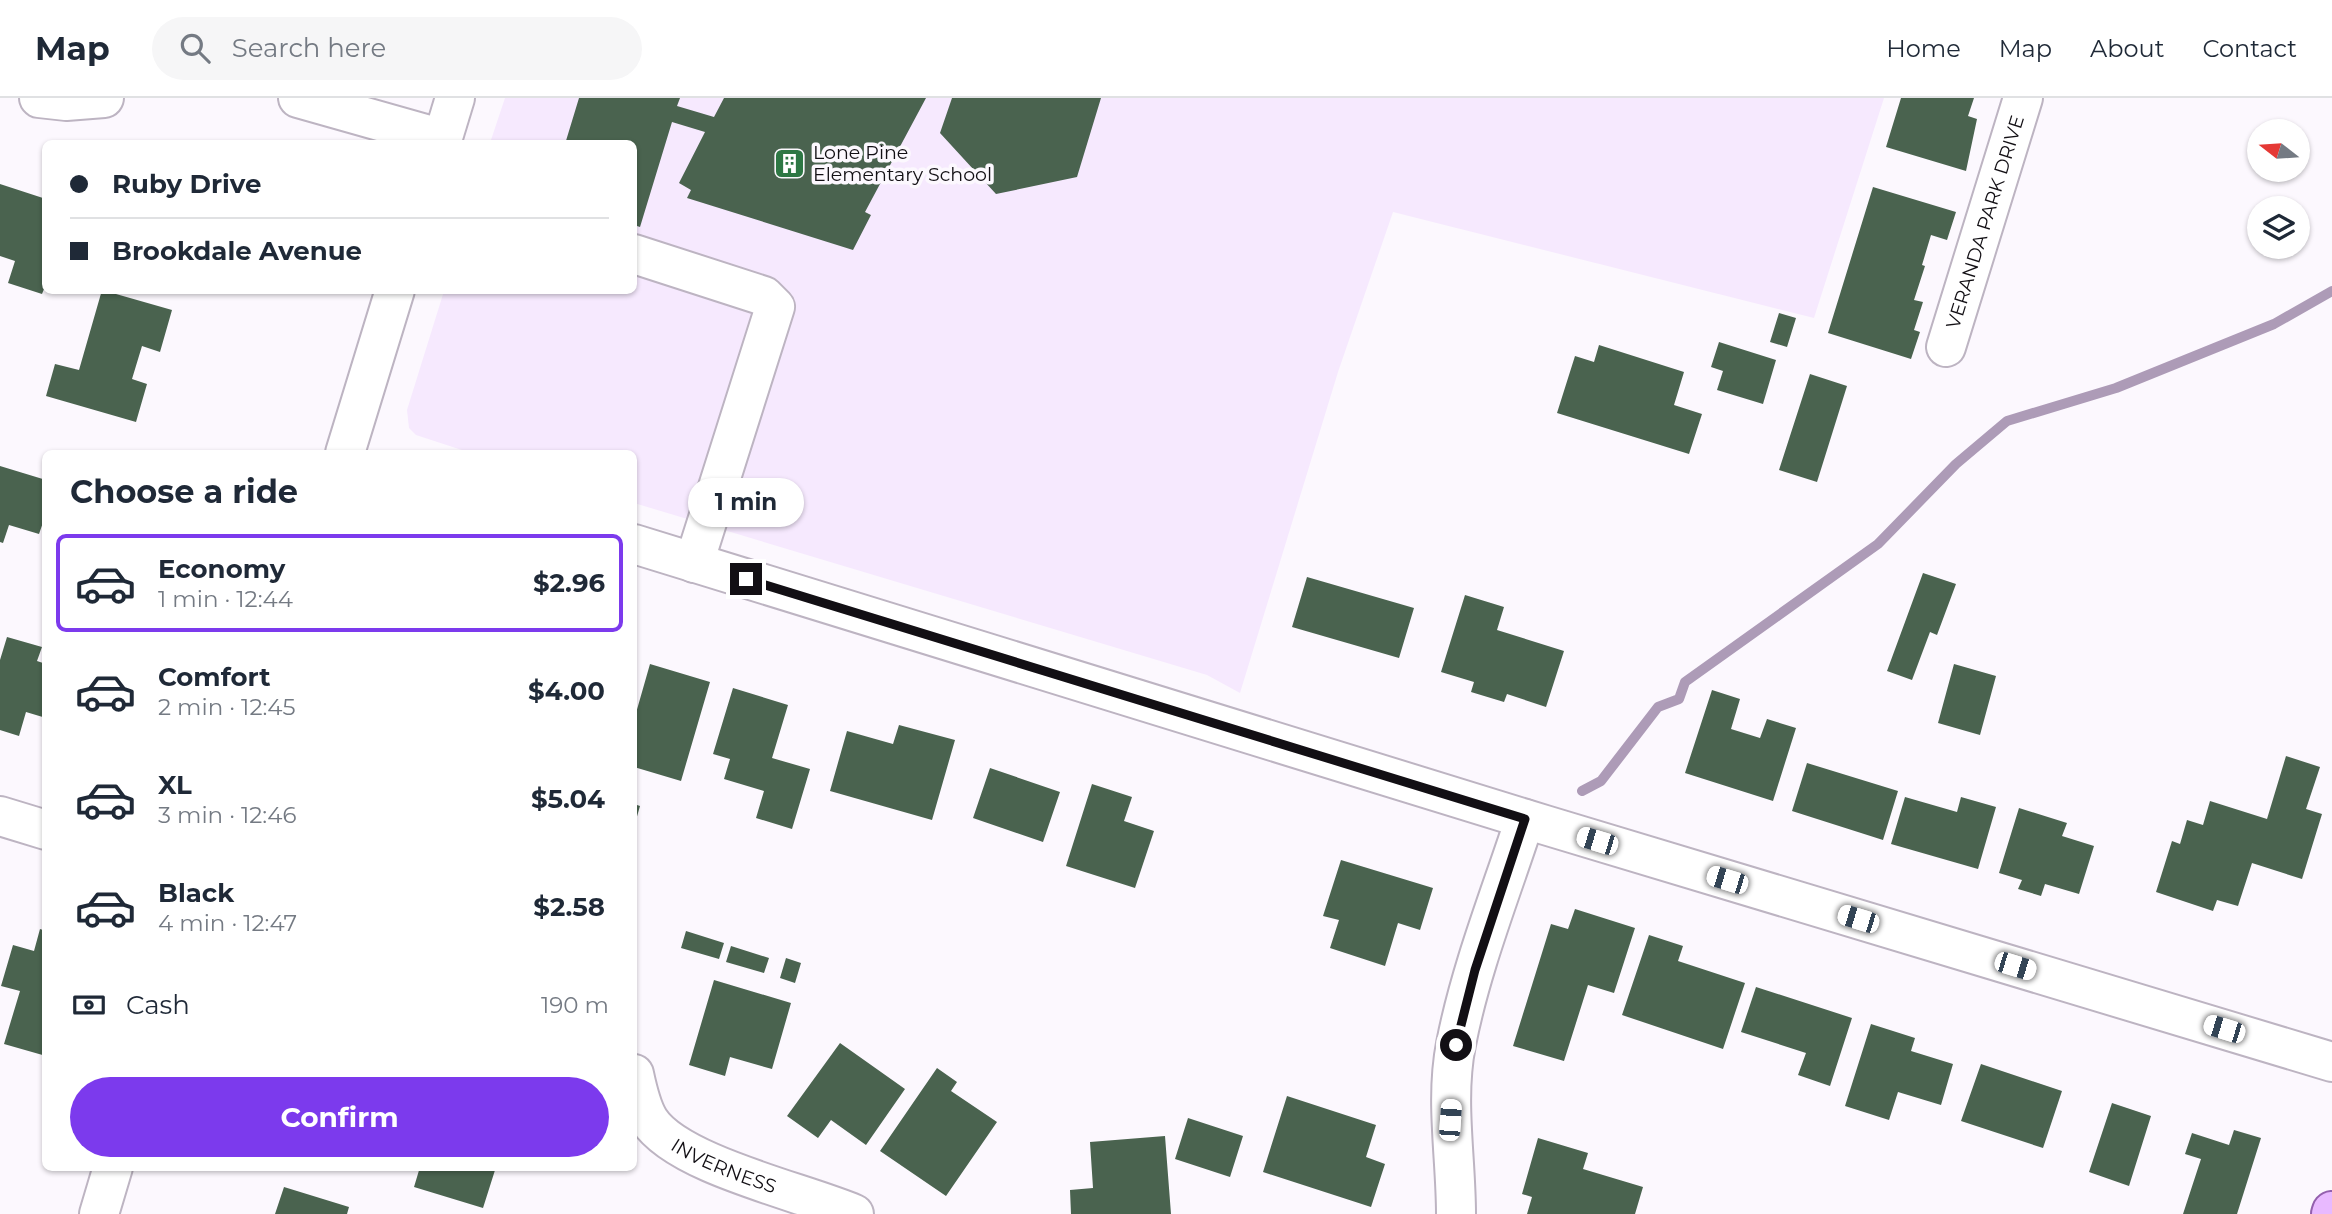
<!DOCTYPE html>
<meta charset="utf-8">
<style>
body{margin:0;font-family:Montserrat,sans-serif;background:#f6f6f7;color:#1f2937;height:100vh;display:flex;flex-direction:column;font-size:26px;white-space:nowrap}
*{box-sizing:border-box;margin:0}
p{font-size:23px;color:#747a83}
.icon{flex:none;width:38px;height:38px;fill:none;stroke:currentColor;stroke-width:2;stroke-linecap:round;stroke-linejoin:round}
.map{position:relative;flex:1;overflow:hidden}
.side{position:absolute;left:42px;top:352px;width:595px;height:721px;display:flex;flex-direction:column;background:#fff;border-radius:10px;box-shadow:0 2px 5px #0004}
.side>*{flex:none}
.banner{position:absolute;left:42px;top:42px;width:595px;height:154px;border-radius:10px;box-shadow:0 2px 5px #0004;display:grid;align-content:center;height:154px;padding:0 28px;background:#fff}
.needle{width:46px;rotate:287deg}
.tools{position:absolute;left:2247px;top:21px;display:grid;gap:14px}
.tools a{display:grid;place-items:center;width:63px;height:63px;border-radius:50%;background:#fff;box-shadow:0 2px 5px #0004;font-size:35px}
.end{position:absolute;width:32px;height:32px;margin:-16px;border:9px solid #120f14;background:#fff;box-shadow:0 0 0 4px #fff}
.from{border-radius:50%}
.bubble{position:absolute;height:49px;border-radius:24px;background:#fff;box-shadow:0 2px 5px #0004;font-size:23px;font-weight:700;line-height:49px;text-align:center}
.car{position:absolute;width:21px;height:42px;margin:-21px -10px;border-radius:9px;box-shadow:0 0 5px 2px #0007;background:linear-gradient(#fff 24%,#345 0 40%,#fff 0 76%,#345 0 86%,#fff 0)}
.banner b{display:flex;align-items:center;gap:24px;height:66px;font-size:26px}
.banner b+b{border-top:2px solid #e0e1e3}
.banner i{width:18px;height:18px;background:#1f2937}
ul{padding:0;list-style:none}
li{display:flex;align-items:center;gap:21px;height:98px;margin:0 14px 10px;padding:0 14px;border:4px solid transparent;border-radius:10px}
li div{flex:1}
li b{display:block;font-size:26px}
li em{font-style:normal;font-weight:700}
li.on{border-color:#7c3aed}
li>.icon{width:63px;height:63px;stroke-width:1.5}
h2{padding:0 28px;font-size:32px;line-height:84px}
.pay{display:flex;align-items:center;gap:18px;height:77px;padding:0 28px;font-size:26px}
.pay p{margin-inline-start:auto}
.primary-button{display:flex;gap:14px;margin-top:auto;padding:14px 28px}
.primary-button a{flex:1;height:80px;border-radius:42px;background:#7c3aed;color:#fff;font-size:28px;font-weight:700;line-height:80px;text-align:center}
header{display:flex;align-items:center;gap:42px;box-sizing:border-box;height:98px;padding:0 35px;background:#fff;border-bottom:2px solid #e0e1e3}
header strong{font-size:33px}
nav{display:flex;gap:38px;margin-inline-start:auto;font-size:24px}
.search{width:490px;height:63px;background:#f6f6f7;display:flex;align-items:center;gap:18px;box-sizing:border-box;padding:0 24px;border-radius:38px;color:#747a83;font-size:26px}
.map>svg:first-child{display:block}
</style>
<header>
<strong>Map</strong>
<div class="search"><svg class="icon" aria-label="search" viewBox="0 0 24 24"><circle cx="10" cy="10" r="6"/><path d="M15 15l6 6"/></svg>Search here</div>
<nav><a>Home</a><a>Map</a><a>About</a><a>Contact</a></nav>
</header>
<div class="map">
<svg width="2332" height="1116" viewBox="0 0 2332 1116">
<rect width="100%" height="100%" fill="#fcf8fe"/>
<path fill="#f6e9fe" d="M505 0H1884L1814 220 1393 114 1338 274 1240 595 1207 577 634 405V355H471L416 337 409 330 407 312 444 193 634 192V46L490 45Z"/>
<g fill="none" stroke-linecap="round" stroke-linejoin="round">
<path stroke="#ad9bb7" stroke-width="10" d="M1582 693 1601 683 1658 609 1679 601 1685 584 1878 446 1956 366 2007 323 2116 290 2274 226 2332 193"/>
</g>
<path fill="#4a634f" d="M579 0H680L677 8 714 19 724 0H926L865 114 871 117 853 152 687 100 691 92 679 85 705 34 672 24 640 129 634 127V46H565Z
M952 0H1101L1077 79 996 96 940 35Z
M1901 0H1974L1968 18 1977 21 1966 73 1886 49Z
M0 86 46 101V186L42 196 8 185 15 163 0 158Z
M1873 89 1956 114 1947 142 1931 137 1922 167 1925 168 1914 202 1923 204 1914 232 1920 234 1911 261 1828 235Z
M102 192 172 212 160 254 142 248 132 281 147 286 136 324 46 298 55 266 79 272Z
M1779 215 1796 220 1787 249 1770 244Z
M1719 244 1776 262 1763 306 1717 292 1723 273 1711 269Z
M1599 247 1684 274 1674 307 1702 316 1689 356 1557 315 1575 258 1594 264Z
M1810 276 1847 288 1817 384 1779 372Z
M0 368 46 382V416L39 436 9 427 3 445 0 444Z
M1923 475 1956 486 1937 537 1930 534 1912 582 1887 573Z
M1307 479 1414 510 1399 560 1292 529Z
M1465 497 1504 509 1497 532 1564 553 1546 609 1507 596 1504 604 1471 594 1474 584 1441 574Z
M7 539 42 549 37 563 46 566V620L26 614 19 638 0 632V562Z
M650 566 710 584 681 683 634 669V622Z
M1954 566 1996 578 1980 637 1938 625Z
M733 590 788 607 772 660 810 671 792 731 756 720 764 693 724 681 730 661 713 656Z
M1712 592 1740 601 1731 631 1760 640 1767 621 1796 630 1773 703 1685 675Z
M899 627 955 642 932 722 830 693 847 633 893 646Z
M2286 658 2320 669 2306 711 2322 716 2302 781 2252 765 2238 808 2217 802 2213 813 2156 794 2172 743 2180 746 2187 722 2203 727 2210 703 2267 721Z
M1807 665 1898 693 1883 742 1792 713Z
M990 670 1060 694 1043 744 973 720Z
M1092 686 1132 699 1124 723 1154 733 1135 790 1066 768Z
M1905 699 1957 714 1961 699 1996 709 1978 771 1891 746Z
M634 706 640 708 634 729Z
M2019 710 2067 725 2062 738 2094 748 2079 796 2045 786 2041 798 2018 791 2022 782 1999 775Z
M1341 762 1433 790 1420 832 1398 825 1385 868 1330 850 1339 822 1323 818Z
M1575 811 1635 830 1614 895 1588 887 1564 963 1513 948 1551 826 1568 831Z
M40 831 46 833V958L4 946 20 893 1 888 13 847 34 853Z
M686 833 724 845 719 861 681 850Z
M1649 837 1683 848 1678 863 1745 885 1723 951 1622 917Z
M731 848 769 860 764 875 726 864Z
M786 860 801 865 795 885 780 880Z
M714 882 791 905 772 971 730 959 725 978 689 967Z
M1756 889 1852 920 1830 988 1798 977 1806 955 1741 934Z
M1871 926 1915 940 1911 953 1953 966 1941 1007 1898 994 1889 1022 1845 1008Z
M840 945 905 991 866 1047 831 1022 818 1040 787 1018Z
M1981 966 2062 993 2043 1050 1961 1023Z
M937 970 957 984 951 993 997 1024 946 1098 880 1053Z
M1287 998 1376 1027 1366 1059 1385 1066 1371 1109 1263 1074Z
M2112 1005 2151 1018 2129 1088 2089 1074Z
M1188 1020 1243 1038 1230 1079 1175 1061Z
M2234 1032 2261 1040 2237 1116H2183L2201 1061 2185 1056 2192 1035 2229 1047Z
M1165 1038 1171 1116H1071L1070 1092 1093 1090 1090 1044Z
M1538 1040 1588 1055 1583 1071 1643 1089 1635 1116H1527L1532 1099 1522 1096Z
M420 1069H496L483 1110 414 1089Z
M284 1089 349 1109 347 1116H275Z"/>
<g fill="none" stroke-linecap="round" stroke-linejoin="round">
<defs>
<g id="minor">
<path d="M39 0 66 3 104 0"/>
<path d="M298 0 443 41"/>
<path d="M441 46 455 0"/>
<path d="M634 156 764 198 775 209 694 465"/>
<path id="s1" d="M1946 249 2023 0"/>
<path d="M345 355 395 192"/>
<path d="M634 446 1545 727 2332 964"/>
<path d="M0 718 46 732"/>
<path id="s2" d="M634 976C637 990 641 1009 649 1022 678 1067 803 1094 854 1116"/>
<path d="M99 1116 113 1069"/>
<path d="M1456 1116C1456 1059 1445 1002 1456 946 1471 869 1501 795 1525 721"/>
</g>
<path id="major" d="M2331 1116 2332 1113"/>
</defs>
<use href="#minor" stroke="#bdb4c2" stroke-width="42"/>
<use href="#major" stroke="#9360ad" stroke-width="42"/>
<use href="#minor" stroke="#fff" stroke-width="38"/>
<use href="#major" stroke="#e8b9ff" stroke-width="38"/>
</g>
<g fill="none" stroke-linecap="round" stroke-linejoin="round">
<path stroke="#120f14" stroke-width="9" d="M746 481 1525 721 1475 872 1456 947"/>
</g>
<defs>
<symbol id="building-square" viewBox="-11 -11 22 22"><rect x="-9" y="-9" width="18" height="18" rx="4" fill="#2e7744" stroke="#fcf8fe"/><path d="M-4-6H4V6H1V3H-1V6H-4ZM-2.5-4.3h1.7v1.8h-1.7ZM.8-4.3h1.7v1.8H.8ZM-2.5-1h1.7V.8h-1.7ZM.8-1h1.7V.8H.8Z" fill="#fff"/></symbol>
</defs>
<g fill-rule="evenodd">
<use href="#building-square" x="772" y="48" width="35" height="35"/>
</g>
<g text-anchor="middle" stroke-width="7" stroke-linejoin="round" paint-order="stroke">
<g font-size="19" fill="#120f14" stroke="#fcf8fe" text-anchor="start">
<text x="813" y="61">Lone Pine<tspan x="813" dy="22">Elementary School</tspan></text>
</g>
<g font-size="19" fill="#120f14" stroke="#fcf8fe">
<text dy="7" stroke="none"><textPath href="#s1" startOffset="131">VERANDA PARK DRIVE</textPath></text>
<text dy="7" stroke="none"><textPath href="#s2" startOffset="138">INVERNESS</textPath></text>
</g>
</g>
</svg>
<div class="tools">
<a><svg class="needle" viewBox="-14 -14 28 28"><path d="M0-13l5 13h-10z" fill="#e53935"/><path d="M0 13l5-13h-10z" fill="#747a83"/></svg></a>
<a><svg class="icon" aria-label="layers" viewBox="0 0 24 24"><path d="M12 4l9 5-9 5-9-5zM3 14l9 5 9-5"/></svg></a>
</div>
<i class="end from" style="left:1456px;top:947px"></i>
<i class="end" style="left:746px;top:481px"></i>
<div class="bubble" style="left:688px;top:380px;width:116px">1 min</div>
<i class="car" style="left:1597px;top:743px;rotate:287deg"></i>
<i class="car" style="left:1727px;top:782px;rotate:287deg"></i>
<i class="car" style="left:1858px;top:821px;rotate:287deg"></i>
<i class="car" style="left:2015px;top:868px;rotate:107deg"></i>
<i class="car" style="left:2224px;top:931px;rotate:287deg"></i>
<i class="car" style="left:1450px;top:1022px;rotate:4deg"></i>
<div class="banner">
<b><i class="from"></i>Ruby Drive</b>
<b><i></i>Brookdale Avenue</b>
</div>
<section class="side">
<h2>Choose a ride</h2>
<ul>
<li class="on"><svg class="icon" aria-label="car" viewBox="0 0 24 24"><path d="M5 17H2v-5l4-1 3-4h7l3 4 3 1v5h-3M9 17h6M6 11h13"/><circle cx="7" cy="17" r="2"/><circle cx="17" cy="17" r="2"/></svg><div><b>Economy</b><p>1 min · 12:44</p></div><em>$2.96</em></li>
<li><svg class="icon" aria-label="car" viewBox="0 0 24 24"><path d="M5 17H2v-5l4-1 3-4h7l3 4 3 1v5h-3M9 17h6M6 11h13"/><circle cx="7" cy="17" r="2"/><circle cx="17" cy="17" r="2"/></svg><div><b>Comfort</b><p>2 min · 12:45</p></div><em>$4.00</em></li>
<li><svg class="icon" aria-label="car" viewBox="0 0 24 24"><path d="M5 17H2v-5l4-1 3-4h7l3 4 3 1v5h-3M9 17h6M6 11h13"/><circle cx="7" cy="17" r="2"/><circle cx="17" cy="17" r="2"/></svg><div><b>XL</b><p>3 min · 12:46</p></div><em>$5.04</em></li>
<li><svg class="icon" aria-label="car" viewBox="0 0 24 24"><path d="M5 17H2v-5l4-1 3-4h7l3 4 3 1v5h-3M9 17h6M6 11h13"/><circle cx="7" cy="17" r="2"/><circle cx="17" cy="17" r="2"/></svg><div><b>Black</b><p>4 min · 12:47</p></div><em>$2.58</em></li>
</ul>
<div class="pay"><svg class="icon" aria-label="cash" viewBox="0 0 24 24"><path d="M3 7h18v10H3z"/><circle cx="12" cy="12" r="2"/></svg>Cash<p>190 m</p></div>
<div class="primary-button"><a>Confirm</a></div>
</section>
</div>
